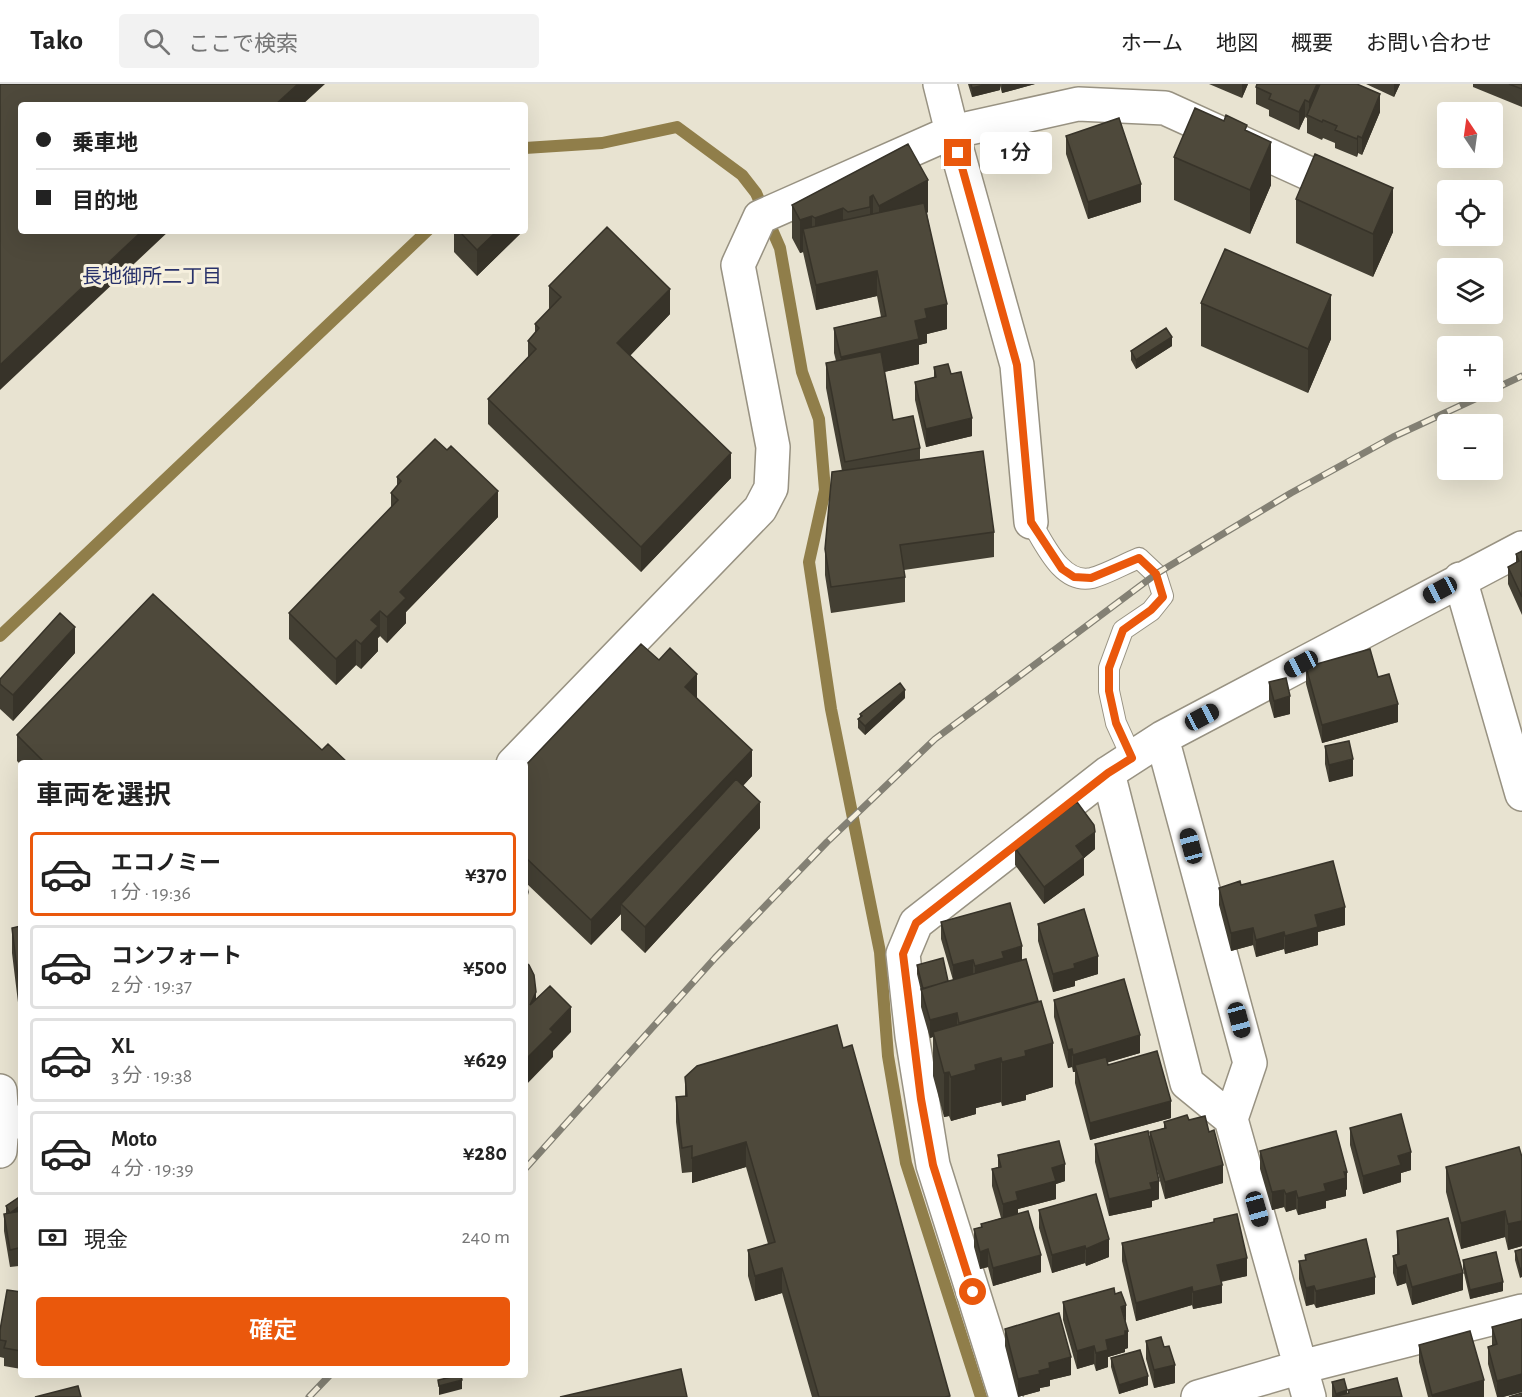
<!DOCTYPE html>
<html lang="ja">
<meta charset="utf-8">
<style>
body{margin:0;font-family:"Alegreya Sans","Noto Sans JP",sans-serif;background:#f2f2f2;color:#222;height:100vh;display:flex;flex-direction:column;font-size:22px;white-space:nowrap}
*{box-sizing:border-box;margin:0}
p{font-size:20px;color:#767676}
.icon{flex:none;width:33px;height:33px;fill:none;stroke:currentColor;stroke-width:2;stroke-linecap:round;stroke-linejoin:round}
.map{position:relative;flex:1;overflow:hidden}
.drawer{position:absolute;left:18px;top:676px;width:510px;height:618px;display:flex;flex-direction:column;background:#fff;border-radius:6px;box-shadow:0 6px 24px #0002}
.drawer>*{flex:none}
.banner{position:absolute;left:18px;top:18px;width:510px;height:132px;border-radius:6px;box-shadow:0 6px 24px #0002;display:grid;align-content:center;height:132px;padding:0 18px;background:#fff}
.needle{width:39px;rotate:347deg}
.controls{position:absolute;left:1437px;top:18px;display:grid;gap:12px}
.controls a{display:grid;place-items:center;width:66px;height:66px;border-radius:6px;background:#fff;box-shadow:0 6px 24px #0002;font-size:30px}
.end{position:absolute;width:27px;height:27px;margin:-14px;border:8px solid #ea580c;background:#fff;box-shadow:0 0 0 3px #fff}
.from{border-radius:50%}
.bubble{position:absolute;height:42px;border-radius:6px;background:#fff;box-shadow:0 6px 24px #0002;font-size:20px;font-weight:600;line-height:42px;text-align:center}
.car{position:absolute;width:18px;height:36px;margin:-18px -9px;border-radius:8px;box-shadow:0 0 4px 2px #0007;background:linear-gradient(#222 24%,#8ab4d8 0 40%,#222 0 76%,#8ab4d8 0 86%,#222 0)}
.banner b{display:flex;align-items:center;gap:21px;height:57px;font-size:22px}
.banner b+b{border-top:2px solid #e0e0e0}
.banner i{width:15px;height:15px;background:#222}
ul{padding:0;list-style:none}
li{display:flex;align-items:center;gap:18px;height:84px;margin:0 12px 9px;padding:0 6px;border:3px solid #e0e0e0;border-radius:6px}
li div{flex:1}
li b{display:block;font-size:22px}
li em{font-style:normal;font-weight:600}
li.current{border-color:#ea580c}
li>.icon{width:54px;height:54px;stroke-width:1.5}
h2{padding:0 18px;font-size:27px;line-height:72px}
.pay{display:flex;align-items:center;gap:15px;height:66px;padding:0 18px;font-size:22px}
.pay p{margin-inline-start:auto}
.action{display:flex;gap:12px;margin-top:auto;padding:12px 18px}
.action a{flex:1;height:69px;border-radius:6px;background:#ea580c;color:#fff;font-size:24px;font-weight:600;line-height:69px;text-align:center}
header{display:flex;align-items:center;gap:36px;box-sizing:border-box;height:84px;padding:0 30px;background:#fff;border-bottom:2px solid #e0e0e0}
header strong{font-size:28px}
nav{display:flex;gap:33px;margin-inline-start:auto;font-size:21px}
.search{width:420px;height:54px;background:#f2f2f2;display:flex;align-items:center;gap:15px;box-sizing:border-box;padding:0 21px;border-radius:6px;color:#767676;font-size:22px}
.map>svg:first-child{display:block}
</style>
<header>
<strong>Tako</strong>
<div class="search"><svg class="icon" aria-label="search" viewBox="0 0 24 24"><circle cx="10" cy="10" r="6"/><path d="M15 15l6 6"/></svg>ここで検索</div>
<nav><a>ホーム</a><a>地図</a><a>概要</a><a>お問い合わせ</a></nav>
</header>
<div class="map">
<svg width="1522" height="1313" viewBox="0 0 1522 1313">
<rect width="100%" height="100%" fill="#e8e3d1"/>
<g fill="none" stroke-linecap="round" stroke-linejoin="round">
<path stroke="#907e4a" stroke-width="12" d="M525 64 602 59 677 43 742 91 756 109 780 164 802 288 819 335 825 406 809 478 831 625 880 868 888 972 906 1079 981 1313
M0 552 427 147"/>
<defs>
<path id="lane" d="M1031 438C1044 458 1061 501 1092 494 1107 490 1124 480 1139 474L1156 490 1163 512 1151 527 1123 546 1109 584V607L1116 639 1132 674"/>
<path id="street" d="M1031 438 1017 281 952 48 1078 20 1165 24 1343 105
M1460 495 1522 710
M1162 654 1250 979 1231 1035
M513 680 760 425 771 404 773 363 738 181 760 133 952 48 940 0
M1108 689 1187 999 1231 1035 1309 1313
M0 1007 2 1038
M0 1067 2 1038H21
M1006 1313 933 1081 912 952 903 870 916 839 1108 689 1162 654 1522 464
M1198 1313 1301 1283 1522 1227"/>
</defs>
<use href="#lane" stroke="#989282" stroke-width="22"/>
<use href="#street" stroke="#989282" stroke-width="36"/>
<use href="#lane" stroke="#fff" stroke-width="20"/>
<use href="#street" stroke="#fff" stroke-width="33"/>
<defs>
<path id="rail" d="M1492 306 1522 292
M525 1085 715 874 827 758 935 655 1156 490 1291 409 1393 353 1490 308
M309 1313 329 1292"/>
</defs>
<use href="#rail" stroke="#838074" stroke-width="7"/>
<use href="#rail" stroke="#f6f0de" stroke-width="4.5" stroke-dasharray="14" stroke-linecap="butt"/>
</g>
<path fill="#433f33" d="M968 0H1035L1002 9 1000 2V6L972 13Z
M1209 0H1248L1242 14Z
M1366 0H1400L1394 13Z
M1473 0H1522V23L1473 3Z
M1256 3 1380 28 1362 71 1358 69 1357 73 1335 64V59L1323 54 1322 56 1307 49V34L1305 33 1299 46 1269 32V26L1256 20Z
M1247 47 1271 101 1250 150 1174 116V73Z
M1066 52 1141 118 1088 135 1066 70Z
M908 60 928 128 927 129 947 245 927 250V259L919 261V280L884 288 893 336 920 364V376L994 448V473L904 486 905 493V518L831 529 825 491V465L842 387 826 304V279L836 277 834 269V244L881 233 877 212 816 226 803 168 800 169 792 154V121Z
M1296 115 1393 148 1373 193 1296 159Z
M454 147H520V150L477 192 454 168Z
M1474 152H1492V159L1474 158Z
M549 202 670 230 630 272 731 394 641 488 488 340V315L528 273V257L535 249V240L549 226Z
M1201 219 1331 255 1308 309 1201 262Z
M1172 262 1136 285 1131 276V267Z
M934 283 951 290 972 352 926 363 915 316V298L934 294Z
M397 393 498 433 406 528V539L387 559 380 552 378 554V567L361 585 356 581 336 601 289 555V529L391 424V409L397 402Z
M1522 467V531L1508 500V483L1516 479V470Z
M75 569 13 637 0 625V595Z
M1306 583 1378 593 1398 638 1322 659 1306 600Z
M1269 598 1290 630 1274 634 1269 616Z
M697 614 752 692 743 702 760 744 645 869 621 846V830L591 861 526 799 528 833 525 846V682Z
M905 614 865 651 858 644V635L860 633V630Z
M17 651 322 666 349 680H21V681L17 677Z
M1325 662 1353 692 1329 698 1325 680Z
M1015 764 1095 765 1084 774V791L1044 820 1015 781Z
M1241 801 1345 841 1318 848V861L1285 870 1284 865 1256 873 1253 861 1231 867 1219 821V804Z
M941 838 1022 876 1038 918 1053 1003 1026 1011V1016L1002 1022 1001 1018 976 1024V1030L951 1037 949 1032 944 1033 933 992V953L930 954 921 923V907L917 890V881L948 897 953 896 941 855Z
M1038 840 1098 890 1075 897V902L1053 908 1038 857Z
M21 842V943L12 869V844Z
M1054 916 1140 969 1108 978V981L1171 1034 1090 1056 1075 999V988H1073L1072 983 1068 984 1054 933Z
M843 964 950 1313H812L782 1209 755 1217 748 1192V1166L768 1160 746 1083 692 1099V1088L682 1089 676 1038V1013L685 1012V993Z
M1189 1036 1223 1099 1165 1115 1157 1086 1159 1115 1152 1117V1123L1109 1132 1095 1078V1060H1150V1048L1164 1044V1038Z
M1350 1044 1411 1086 1401 1089V1098L1363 1110 1350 1061Z
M1260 1067 1347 1105 1346 1106V1112L1326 1117V1124L1298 1131 1296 1125 1286 1128 1284 1123 1272 1126 1260 1085Z
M998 1071 1065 1097 1056 1100V1115L1018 1125V1130L1041 1188 993 1202 988 1183 980 1185 974 1163V1145L981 1143V1140L1001 1134 992 1102V1085L998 1083Z
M1522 1073V1162L1508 1166 1505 1153 1461 1165 1446 1108V1083Z
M21 1112V1193L19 1182 10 1183 4 1147V1130H6V1122Z
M1039 1126 1109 1173 1086 1182 1085 1179 1052 1189 1039 1144Z
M1397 1147 1463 1206 1412 1221 1406 1199 1397 1202 1393 1189V1172L1397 1170Z
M1122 1159 1247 1192 1221 1198 1222 1219 1193 1225 1192 1221 1136 1237 1122 1177Z
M1522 1165 1520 1194 1515 1176V1167Z
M1305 1171 1375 1210 1316 1224 1314 1220 1306 1222 1299 1195V1177L1305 1176Z
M1463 1176 1503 1207 1470 1215 1463 1185Z
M21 1208V1285L4 1282V1274L0 1273V1246Z
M1063 1218 1125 1239 1128 1264 1125 1265V1268L1108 1273V1283L1096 1287 1094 1280 1077 1285 1063 1236Z
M1522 1235V1308L1503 1313H1497L1488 1280V1263L1492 1262V1243Z
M1005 1245 1071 1291 1050 1296V1302L1040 1304V1307L1018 1313 1005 1262Z
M1146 1257 1175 1299 1154 1304 1146 1275Z
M1419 1261 1484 1313H1428L1419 1278Z
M1111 1274 1148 1301 1119 1310 1111 1283Z
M1332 1298 1347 1309H1348V1306L1402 1313H1332Z"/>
<path fill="#373329" d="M298 0H325L302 21H275Z
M988 0H1000V6L972 13V4Z
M1002 0H1035L1002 9Z
M1242 0H1248L1242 14Z
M1317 0H1323L1309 32V18Z
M1394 0H1400L1394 13Z
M1380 10V28L1362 71V54Z
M1305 16V33L1299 46V28Z
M1358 52V69L1357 73V55Z
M1271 58V101L1250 150V106Z
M928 96V128L879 154V122Z
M1141 100V118L1088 135V118Z
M1393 104V148L1373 193V150Z
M873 111V144L870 145V113Z
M843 124V156L815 167V134Z
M812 132V164L803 145V168L800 169V136Z
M142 147H169L0 306V281Z
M497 147H520V150L477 192V166Z
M877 187V212L816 226V201Z
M670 205V230L617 285V259Z
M1331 211V255L1308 309V265Z
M947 220V245L927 250V259L919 261V280L841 298V273L915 237 925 225Z
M1172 253V262L1136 285V276Z
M972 334V352L926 363V345Z
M731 369V394L641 488V463Z
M498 407V433L406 528V539L387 559V533L400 508Z
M380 527V552L378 554V567L361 585V560L371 536Z
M75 543V569L13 637V611Z
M356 556V581L336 601V575Z
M697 590V615L685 603Z
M905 606V614L865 651V642Z
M1290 612V630L1274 634V617Z
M1398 620V638L1322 659V641Z
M752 666V692L626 825 621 820V830L591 861V836Z
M1353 675V692L1329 698V681Z
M760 718V744L645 869V843Z
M1095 748V765L1084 774V791L1044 820V803L1076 762Z
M528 808V833L525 846V820Z
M1345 823V841L1318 848V861L1285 870V852L1315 831Z
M1253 844V861L1231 867V849Z
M1284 848V865L1256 873V856Z
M1022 862V880L975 900V882L1002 868Z
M1098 872V890L1075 897V902L1053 908V890L1074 880Z
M973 876V893L953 899V881Z
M536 908V933L530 921Z
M1038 917V934L959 956V939Z
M571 923V948L553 967V973L525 1002V976L550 945Z
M957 929V946L933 948V953L930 954V936Z
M1140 951V969L1076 988 1075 981V988H1073V971Z
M1053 959V1003L1026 1011V1016L1002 1022V978L1025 967Z
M1072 965V983L1068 984V966Z
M1001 974V1018L976 1024V1030L951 1037V993L975 981Z
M949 988V1032L944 1033V989Z
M1171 1017V1034L1090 1056V1039Z
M746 1058V1083L692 1099V1074Z
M1411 1068V1086L1401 1089V1098L1363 1110V1092L1398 1072Z
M1065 1080V1097L1056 1100V1115L1018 1125V1134L1003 1138V1120L1016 1108 1052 1084Z
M1223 1081V1099L1165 1115V1098Z
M1344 1088H1347V1105L1346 1106V1112L1326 1117V1124L1298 1131V1114L1324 1100Z
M1159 1097V1115L1152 1117V1123L1109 1132V1115L1150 1099Z
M1284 1106V1123L1272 1126V1108Z
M1296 1107V1125L1286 1128V1110Z
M21 1121V1130L10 1129Z
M1505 1127V1153L1461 1165V1139Z
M1522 1137V1162L1508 1166V1140Z
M1109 1155V1173L1086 1182V1165Z
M1085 1162V1179L1052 1189V1171Z
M988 1165V1183L980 1185V1168Z
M1041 1171V1188L993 1202V1184Z
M1247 1174V1192L1217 1198V1181Z
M1406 1181V1199L1397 1202V1184Z
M782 1184V1209L755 1217V1192Z
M1522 1184V1193L1520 1194V1185Z
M1463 1189V1206L1412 1221V1203Z
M1375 1193V1210L1316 1224V1207Z
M1503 1198V1207L1470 1215V1206Z
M1222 1201V1219L1193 1225V1208Z
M1314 1202V1220L1306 1222V1204Z
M1192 1203V1221L1136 1237V1219Z
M1126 1221V1239L1121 1223Z
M1125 1247H1128V1264L1125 1265V1268L1108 1273V1283L1096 1287V1269L1106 1256Z
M1094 1262V1280L1077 1285V1267Z
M1071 1273V1291L1050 1296V1302L1040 1304V1307L1018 1313V1295L1039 1287 1049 1279Z
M1175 1281V1299L1154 1304V1286Z
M1522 1290V1308L1503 1313H1497V1297Z
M1148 1292V1301L1119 1310V1301Z
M462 1296V1305L439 1311V1302Z
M1484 1296V1313H1432V1311Z
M1347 1306V1313H1336V1310Z"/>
<path fill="#4e493b" stroke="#373329" stroke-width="1.5" d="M0 0H298L275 21H21V147H142L0 281Z
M971 0H988L972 4Z
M1257 0H1317L1309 18 1305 16 1299 28 1269 15 1271 10 1256 3Z
M1320 0H1357L1380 10 1362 54 1358 52 1357 55 1335 46 1337 42 1323 36 1322 38 1307 31Z
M1509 0H1522V5Z
M1195 24 1224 37 1226 31 1247 41 1245 46 1271 58 1250 106 1174 73Z
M1119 34 1141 100 1088 118 1066 52Z
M908 60 928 96 879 122 873 111 870 113V123L848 128 843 124 815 134 812 132 800 136 792 121Z
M1315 70 1393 104 1373 150 1296 115Z
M924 119 947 220 925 225 927 234 915 237 919 255 841 273 834 244 886 232 877 187 816 201 803 145Z
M607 143 670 205 617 259 731 369 641 463 488 315 536 265 528 257 539 244 535 240 561 213 549 202Z
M459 147H497L477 166Z
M1225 165 1331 211 1308 265 1201 219Z
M1166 244 1172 253 1136 276 1131 267Z
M881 268 893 336 913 332 920 364 845 378 826 279Z
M948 280 951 290 961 288 972 334 926 345 915 298 936 293 934 283Z
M435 355 447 366 451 362 498 407 400 508 406 514 387 533 380 527 371 536 378 542 361 560 356 556 336 575 289 529 398 416 391 409 401 397 397 393Z
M983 367 994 448 900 461 905 493 831 503 825 465 832 388Z
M1522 467V513L1508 483 1519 477 1516 470Z
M153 510 322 666 328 660 349 680H46L17 651Z
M60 529 75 543 13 611 0 600V595Z
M641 560 659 576 670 564 697 590 685 603 752 666 591 836 525 773V682Z
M1370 565 1378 593 1389 590 1398 620 1322 641 1306 583Z
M1286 594 1290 612 1274 617 1269 598Z
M900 599 905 606 865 642 858 635 862 632 860 630Z
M1349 657 1353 675 1329 681 1325 662Z
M736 695 760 718 645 843 621 820Z
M1077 718 1094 741 1095 748 1076 762 1084 773 1044 803 1015 764Z
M1333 777 1345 823 1315 831 1318 843 1285 852 1284 848 1256 856 1253 844 1231 849 1219 804 1240 797 1241 801Z
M525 795 528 808 525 820Z
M1010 819 1022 862 1002 868 1004 874 975 882 973 876 953 881 941 838Z
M1084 825 1098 872 1074 880 1075 884 1053 890 1038 840Z
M21 842V918L12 844Z
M943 874 948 897 923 905 917 881Z
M1026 875 1038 917 959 939 957 929 930 936 921 905Z
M525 878 529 881 534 891 536 908 530 921 550 902 571 923 550 945 553 948 525 976Z
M1124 895 1140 951 1073 971 1072 965 1068 966 1054 916Z
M1041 917 1053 959 1025 967 1026 972 1002 978 1001 974 975 981 976 986 951 993 949 988 944 989 933 948Z
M837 941 843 964 852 961 950 1312 945 1313H819L782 1184 755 1192 748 1166 775 1158 746 1058 692 1074V1062L682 1064 676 1013 687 1012 685 993 697 982Z
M1157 967 1171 1017 1090 1039 1075 981 1106 973 1108 981Z
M1401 1030 1411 1068 1398 1072 1401 1081 1363 1092 1350 1044Z
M1187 1031 1189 1036 1205 1032 1209 1048 1214 1046 1223 1081 1165 1098 1150 1048 1166 1044 1164 1038Z
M1148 1047 1159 1097 1150 1099 1152 1105 1109 1115 1095 1060Z
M1336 1047 1347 1088H1344L1346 1094 1324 1100 1326 1107 1298 1114 1296 1107 1286 1110 1284 1106 1272 1108 1260 1067Z
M1059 1057 1065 1080 1052 1084 1056 1097 1016 1108 1018 1116 1003 1120 992 1085 1001 1083 998 1071Z
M1519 1063 1522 1073V1137L1508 1140 1505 1127 1461 1139 1446 1083Z
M1096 1110 1109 1155 1086 1165 1085 1162 1052 1171 1039 1126Z
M21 1112V1121L10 1129 6 1122Z
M21 1127V1175L19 1164 10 1166 4 1130Z
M1028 1127 1041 1171 993 1184 988 1165 980 1168 974 1145 982 1143 981 1140Z
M1237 1130 1247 1174 1217 1181 1222 1201 1193 1208 1192 1203 1136 1219 1122 1159 1214 1138V1135Z
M1448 1134 1463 1189 1412 1203 1406 1181 1397 1184 1393 1172 1399 1170 1397 1147Z
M1366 1155 1375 1193 1316 1207 1314 1202 1306 1204 1299 1177 1306 1176 1305 1171Z
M1522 1165V1184L1520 1185 1515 1167Z
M1496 1168 1503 1198 1470 1206 1463 1176Z
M1114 1204 1115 1210 1121 1208 1126 1221 1121 1223 1128 1247H1125V1251L1106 1256 1108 1266 1096 1269 1094 1262 1077 1267 1063 1218Z
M7 1206 21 1208V1267L4 1264 6 1257 0 1256V1246Z
M1059 1229 1071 1273 1049 1279 1050 1284 1039 1287 1040 1290 1018 1295 1005 1245Z
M1522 1235V1290L1497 1297 1488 1263 1497 1260 1492 1243Z
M1470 1247 1484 1296 1432 1311 1419 1261Z
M1161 1253 1164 1263 1169 1262 1175 1281 1154 1286 1146 1257Z
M1140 1266 1148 1292 1119 1301 1111 1274Z
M681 1285 687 1313H560Z
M456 1292H461L462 1296 439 1302 438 1296Z
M1397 1294 1402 1313H1333L1349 1309 1348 1306Z
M1344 1295 1347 1306 1336 1310 1332 1298Z
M78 1302 81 1313H35Z
M1522 1309V1313H1509Z"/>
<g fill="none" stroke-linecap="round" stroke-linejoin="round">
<path stroke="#ea580c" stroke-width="8" d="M958 69 1017 281 1031 438 1062 485 1074 493 1091 494 1139 474 1156 490 1163 513 1151 526 1123 546 1109 584V607L1116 639 1132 674 1108 689 916 839 903 870 921 1015 933 1081 973 1208"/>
</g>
<g text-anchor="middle" stroke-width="6" stroke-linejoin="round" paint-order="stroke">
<g font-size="20" fill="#28316a" stroke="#f6f0de">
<text x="152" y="199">長地御所二丁目</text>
</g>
</g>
</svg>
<div class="controls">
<a><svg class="needle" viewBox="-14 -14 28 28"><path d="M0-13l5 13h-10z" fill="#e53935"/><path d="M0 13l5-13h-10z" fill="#767676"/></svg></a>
<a><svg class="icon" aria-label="locate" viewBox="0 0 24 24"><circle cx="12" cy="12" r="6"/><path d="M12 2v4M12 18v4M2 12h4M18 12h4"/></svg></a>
<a><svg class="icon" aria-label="layers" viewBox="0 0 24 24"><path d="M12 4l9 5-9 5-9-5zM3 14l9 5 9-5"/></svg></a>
<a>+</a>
<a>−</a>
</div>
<i class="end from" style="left:973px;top:1208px"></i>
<i class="end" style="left:958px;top:69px"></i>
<div class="bubble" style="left:980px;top:48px;width:72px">1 分</div>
<i class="car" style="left:1440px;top:506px;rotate:242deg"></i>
<i class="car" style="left:1301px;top:580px;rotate:242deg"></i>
<i class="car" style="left:1202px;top:633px;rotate:62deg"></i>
<i class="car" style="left:1191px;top:762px;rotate:345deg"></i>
<i class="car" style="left:1239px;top:936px;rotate:165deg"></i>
<i class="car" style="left:1257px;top:1125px;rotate:164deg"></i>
<div class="banner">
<b><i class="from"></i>乗車地</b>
<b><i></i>目的地</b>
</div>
<section class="drawer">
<h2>車両を選択</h2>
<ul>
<li class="current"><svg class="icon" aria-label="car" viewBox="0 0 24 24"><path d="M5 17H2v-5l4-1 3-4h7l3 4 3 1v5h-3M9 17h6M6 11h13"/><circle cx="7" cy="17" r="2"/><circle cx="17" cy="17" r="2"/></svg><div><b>エコノミー</b><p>1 分 · 19:36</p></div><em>¥370</em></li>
<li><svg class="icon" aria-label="car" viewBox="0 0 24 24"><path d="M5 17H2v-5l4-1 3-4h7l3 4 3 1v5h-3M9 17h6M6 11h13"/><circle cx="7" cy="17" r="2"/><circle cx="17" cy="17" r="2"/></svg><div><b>コンフォート</b><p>2 分 · 19:37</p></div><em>¥500</em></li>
<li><svg class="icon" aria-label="car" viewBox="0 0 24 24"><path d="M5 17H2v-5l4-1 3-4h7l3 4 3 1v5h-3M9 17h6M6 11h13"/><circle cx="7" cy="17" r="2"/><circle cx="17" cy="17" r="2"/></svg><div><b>XL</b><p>3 分 · 19:38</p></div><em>¥629</em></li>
<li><svg class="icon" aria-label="car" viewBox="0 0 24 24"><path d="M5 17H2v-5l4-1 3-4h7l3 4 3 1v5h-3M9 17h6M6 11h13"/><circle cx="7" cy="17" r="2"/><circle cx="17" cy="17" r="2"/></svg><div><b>Moto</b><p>4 分 · 19:39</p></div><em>¥280</em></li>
</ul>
<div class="pay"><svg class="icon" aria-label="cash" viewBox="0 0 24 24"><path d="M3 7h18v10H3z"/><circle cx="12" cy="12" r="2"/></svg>現金<p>240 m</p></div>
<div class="action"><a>確定</a></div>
</section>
</div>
